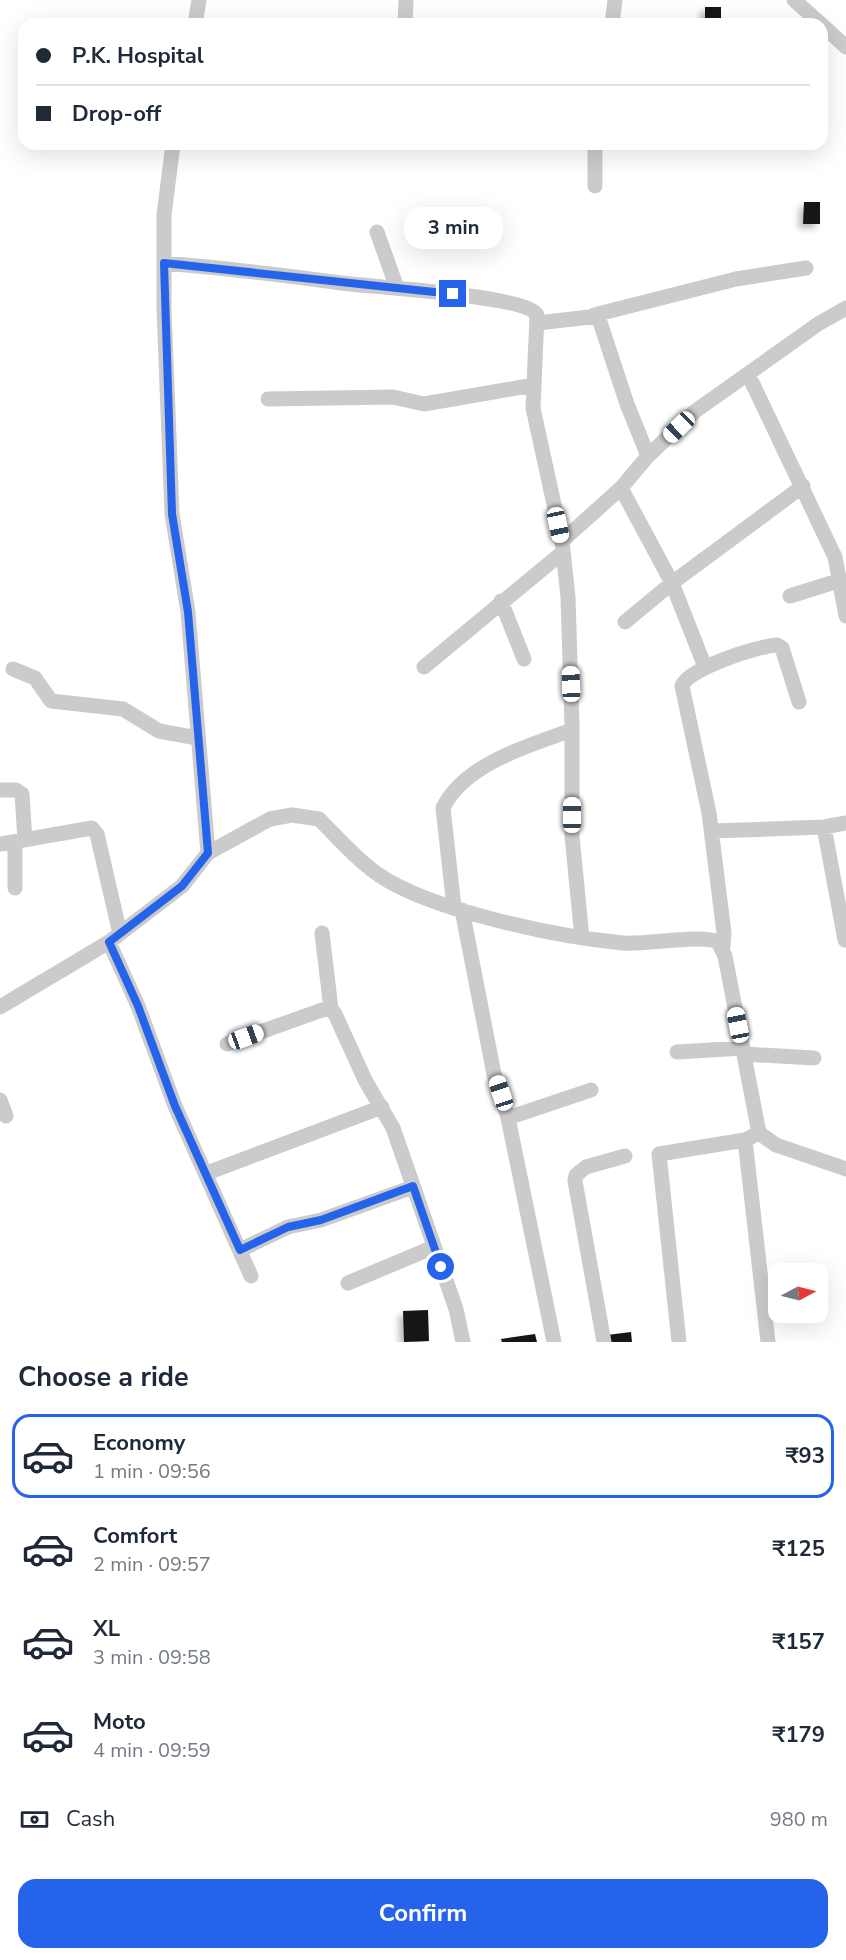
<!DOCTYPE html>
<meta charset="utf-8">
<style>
body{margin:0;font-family:"Nunito Sans",sans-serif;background:#f6f6f7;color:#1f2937;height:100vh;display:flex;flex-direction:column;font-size:22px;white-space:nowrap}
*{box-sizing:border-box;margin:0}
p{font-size:20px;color:#747a83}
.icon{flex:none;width:33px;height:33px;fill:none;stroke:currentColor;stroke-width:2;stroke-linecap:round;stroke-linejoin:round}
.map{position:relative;height:1342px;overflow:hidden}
.details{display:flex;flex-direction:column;background:#fff;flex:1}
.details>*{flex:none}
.top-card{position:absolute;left:18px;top:18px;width:810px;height:132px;border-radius:18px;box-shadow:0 6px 24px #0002;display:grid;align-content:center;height:132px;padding:0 18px;background:#fff}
.needle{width:39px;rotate:83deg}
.fabs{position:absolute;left:768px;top:1263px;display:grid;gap:12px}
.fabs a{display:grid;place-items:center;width:60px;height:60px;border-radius:12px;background:#fff;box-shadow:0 6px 24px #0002;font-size:30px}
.end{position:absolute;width:27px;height:27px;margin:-14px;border:8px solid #2563eb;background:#fff;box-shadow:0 0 0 3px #fff}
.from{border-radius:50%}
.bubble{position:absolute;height:42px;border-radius:18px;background:#fff;box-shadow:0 6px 24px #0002;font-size:20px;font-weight:700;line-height:42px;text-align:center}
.car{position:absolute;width:18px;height:36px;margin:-18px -9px;border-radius:8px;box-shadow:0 0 4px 2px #0007;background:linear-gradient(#fff 24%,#345 0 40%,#fff 0 76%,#345 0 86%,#fff 0)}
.top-card b{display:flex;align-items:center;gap:21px;height:57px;font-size:22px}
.top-card b+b{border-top:2px solid #e0e1e3}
.top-card i{width:15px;height:15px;background:#1f2937}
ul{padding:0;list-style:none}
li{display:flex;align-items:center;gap:18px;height:84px;margin:0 12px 9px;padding:0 6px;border:3px solid transparent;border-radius:18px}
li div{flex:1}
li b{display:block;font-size:22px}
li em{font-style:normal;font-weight:700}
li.selected{border-color:#2563eb}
li>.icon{width:54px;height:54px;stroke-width:1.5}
h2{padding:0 18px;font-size:27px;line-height:72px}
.pay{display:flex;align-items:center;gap:15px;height:66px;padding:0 18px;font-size:22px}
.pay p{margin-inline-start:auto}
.button{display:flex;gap:12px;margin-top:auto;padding:12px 18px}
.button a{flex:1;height:69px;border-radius:18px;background:#2563eb;color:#fff;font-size:24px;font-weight:700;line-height:69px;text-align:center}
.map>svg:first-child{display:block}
</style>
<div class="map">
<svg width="846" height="1342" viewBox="0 0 846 1342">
<defs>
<filter id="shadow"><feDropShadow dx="-4.5" dy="4.5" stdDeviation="3" flood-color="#0004"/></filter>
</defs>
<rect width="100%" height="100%" fill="#fff"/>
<path fill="#151515" filter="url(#shadow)" d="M705 7H721V22H705Z
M804 202H820V224H803Z
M428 1310 429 1341 404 1342 403 1311Z
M631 1332 632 1342H608L607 1335Z
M535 1334 537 1342H502L501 1339Z"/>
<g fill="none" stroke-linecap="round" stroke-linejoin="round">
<path stroke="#cbcbcb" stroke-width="15" d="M794 0 821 24
M195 24 199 0
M405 24 406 0
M612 24 615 0
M822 25 846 47
M173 144 164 215V309L172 514 188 612 208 853
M595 144V186
M377 232 397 288
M164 263C223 268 282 275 341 283 371 287 525 295 537 315L533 408 562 541 568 597 572 725V836L582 938
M594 315 736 279 806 268
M538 323 598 316 627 404 648 456
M748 374 835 557 846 616
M268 399 393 397 424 404 534 385
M621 488 672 583 705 667
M562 541 621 488 648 456 694 412 818 324 846 308
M790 596 841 580
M501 601 524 659
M625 622 672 583 803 486
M424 667 563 552
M13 669 35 678 51 701 123 709 159 731 197 738
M0 790H16L22 794 25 840
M824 827 845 940
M712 831 824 827 846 823
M0 844 92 828 97 834 120 934
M15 888V843
M454 907 443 808C464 764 530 745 572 730
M462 910 494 1074 508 1118 554 1342
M322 933 331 1009
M109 942 138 1006 175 1106 251 1276
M723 946 724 933 709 813 682 686C689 668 758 646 777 645L782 648 799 702
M0 1007 109 942 182 886 208 853 270 819 292 815 319 819C338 838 357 860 379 875 432 911 559 937 623 943 646 945 701 934 718 942L725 956 759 1133 776 1145 846 1169
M227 1044 322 1010 331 1009 335 1014 365 1080 393 1128 456 1309 463 1342
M677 1052 743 1048
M744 1054 814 1058
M0 1100 6 1116
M508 1118 591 1090
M745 1140 768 1342
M207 1173 382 1107
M240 1250 288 1227 321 1220 413 1187
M348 1283 434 1247
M604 1342 575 1181 576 1175 586 1167 625 1156
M679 1342 659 1154 745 1140 759 1133"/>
</g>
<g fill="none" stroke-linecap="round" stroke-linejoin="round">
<path stroke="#2563eb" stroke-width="8" d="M441 1267 413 1186 321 1220 288 1227 240 1250 175 1106 138 1006 109 942 182 886 208 853 188 612 172 514 164 263 453 294"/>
</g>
</svg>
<div class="fabs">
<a><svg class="needle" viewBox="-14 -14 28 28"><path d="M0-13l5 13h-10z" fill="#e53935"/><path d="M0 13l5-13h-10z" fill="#747a83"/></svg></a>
</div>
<i class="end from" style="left:441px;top:1267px"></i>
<i class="end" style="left:453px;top:294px"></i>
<div class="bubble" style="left:404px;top:207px;width:99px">3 min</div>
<i class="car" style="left:679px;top:427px;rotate:226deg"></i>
<i class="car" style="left:558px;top:525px;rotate:168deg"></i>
<i class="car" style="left:571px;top:684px;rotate:358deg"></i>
<i class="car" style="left:572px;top:815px;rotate:0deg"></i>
<i class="car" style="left:738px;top:1025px;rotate:349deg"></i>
<i class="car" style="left:246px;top:1037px;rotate:70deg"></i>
<i class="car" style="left:501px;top:1093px;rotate:342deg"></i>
<div class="top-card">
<b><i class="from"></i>P.K. Hospital</b>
<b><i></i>Drop-off</b>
</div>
</div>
<section class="details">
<h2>Choose a ride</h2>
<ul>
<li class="selected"><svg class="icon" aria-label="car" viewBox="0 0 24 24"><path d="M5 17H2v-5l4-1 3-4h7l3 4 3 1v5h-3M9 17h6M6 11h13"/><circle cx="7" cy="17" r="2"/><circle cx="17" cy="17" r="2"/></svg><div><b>Economy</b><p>1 min · 09:56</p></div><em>₹93</em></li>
<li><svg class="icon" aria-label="car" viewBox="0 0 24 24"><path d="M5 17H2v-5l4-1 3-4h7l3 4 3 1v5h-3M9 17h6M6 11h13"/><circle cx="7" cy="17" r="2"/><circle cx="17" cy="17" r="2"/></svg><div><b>Comfort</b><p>2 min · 09:57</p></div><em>₹125</em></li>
<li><svg class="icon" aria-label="car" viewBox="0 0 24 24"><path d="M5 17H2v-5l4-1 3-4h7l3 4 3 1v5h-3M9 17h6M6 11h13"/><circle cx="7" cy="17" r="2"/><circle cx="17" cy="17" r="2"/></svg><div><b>XL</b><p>3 min · 09:58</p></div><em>₹157</em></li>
<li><svg class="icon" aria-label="car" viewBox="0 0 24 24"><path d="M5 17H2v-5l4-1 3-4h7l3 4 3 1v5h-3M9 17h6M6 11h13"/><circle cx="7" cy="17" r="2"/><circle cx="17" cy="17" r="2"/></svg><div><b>Moto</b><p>4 min · 09:59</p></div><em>₹179</em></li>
</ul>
<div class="pay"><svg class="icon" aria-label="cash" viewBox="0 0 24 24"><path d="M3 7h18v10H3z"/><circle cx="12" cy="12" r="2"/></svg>Cash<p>980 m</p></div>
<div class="button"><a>Confirm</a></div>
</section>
